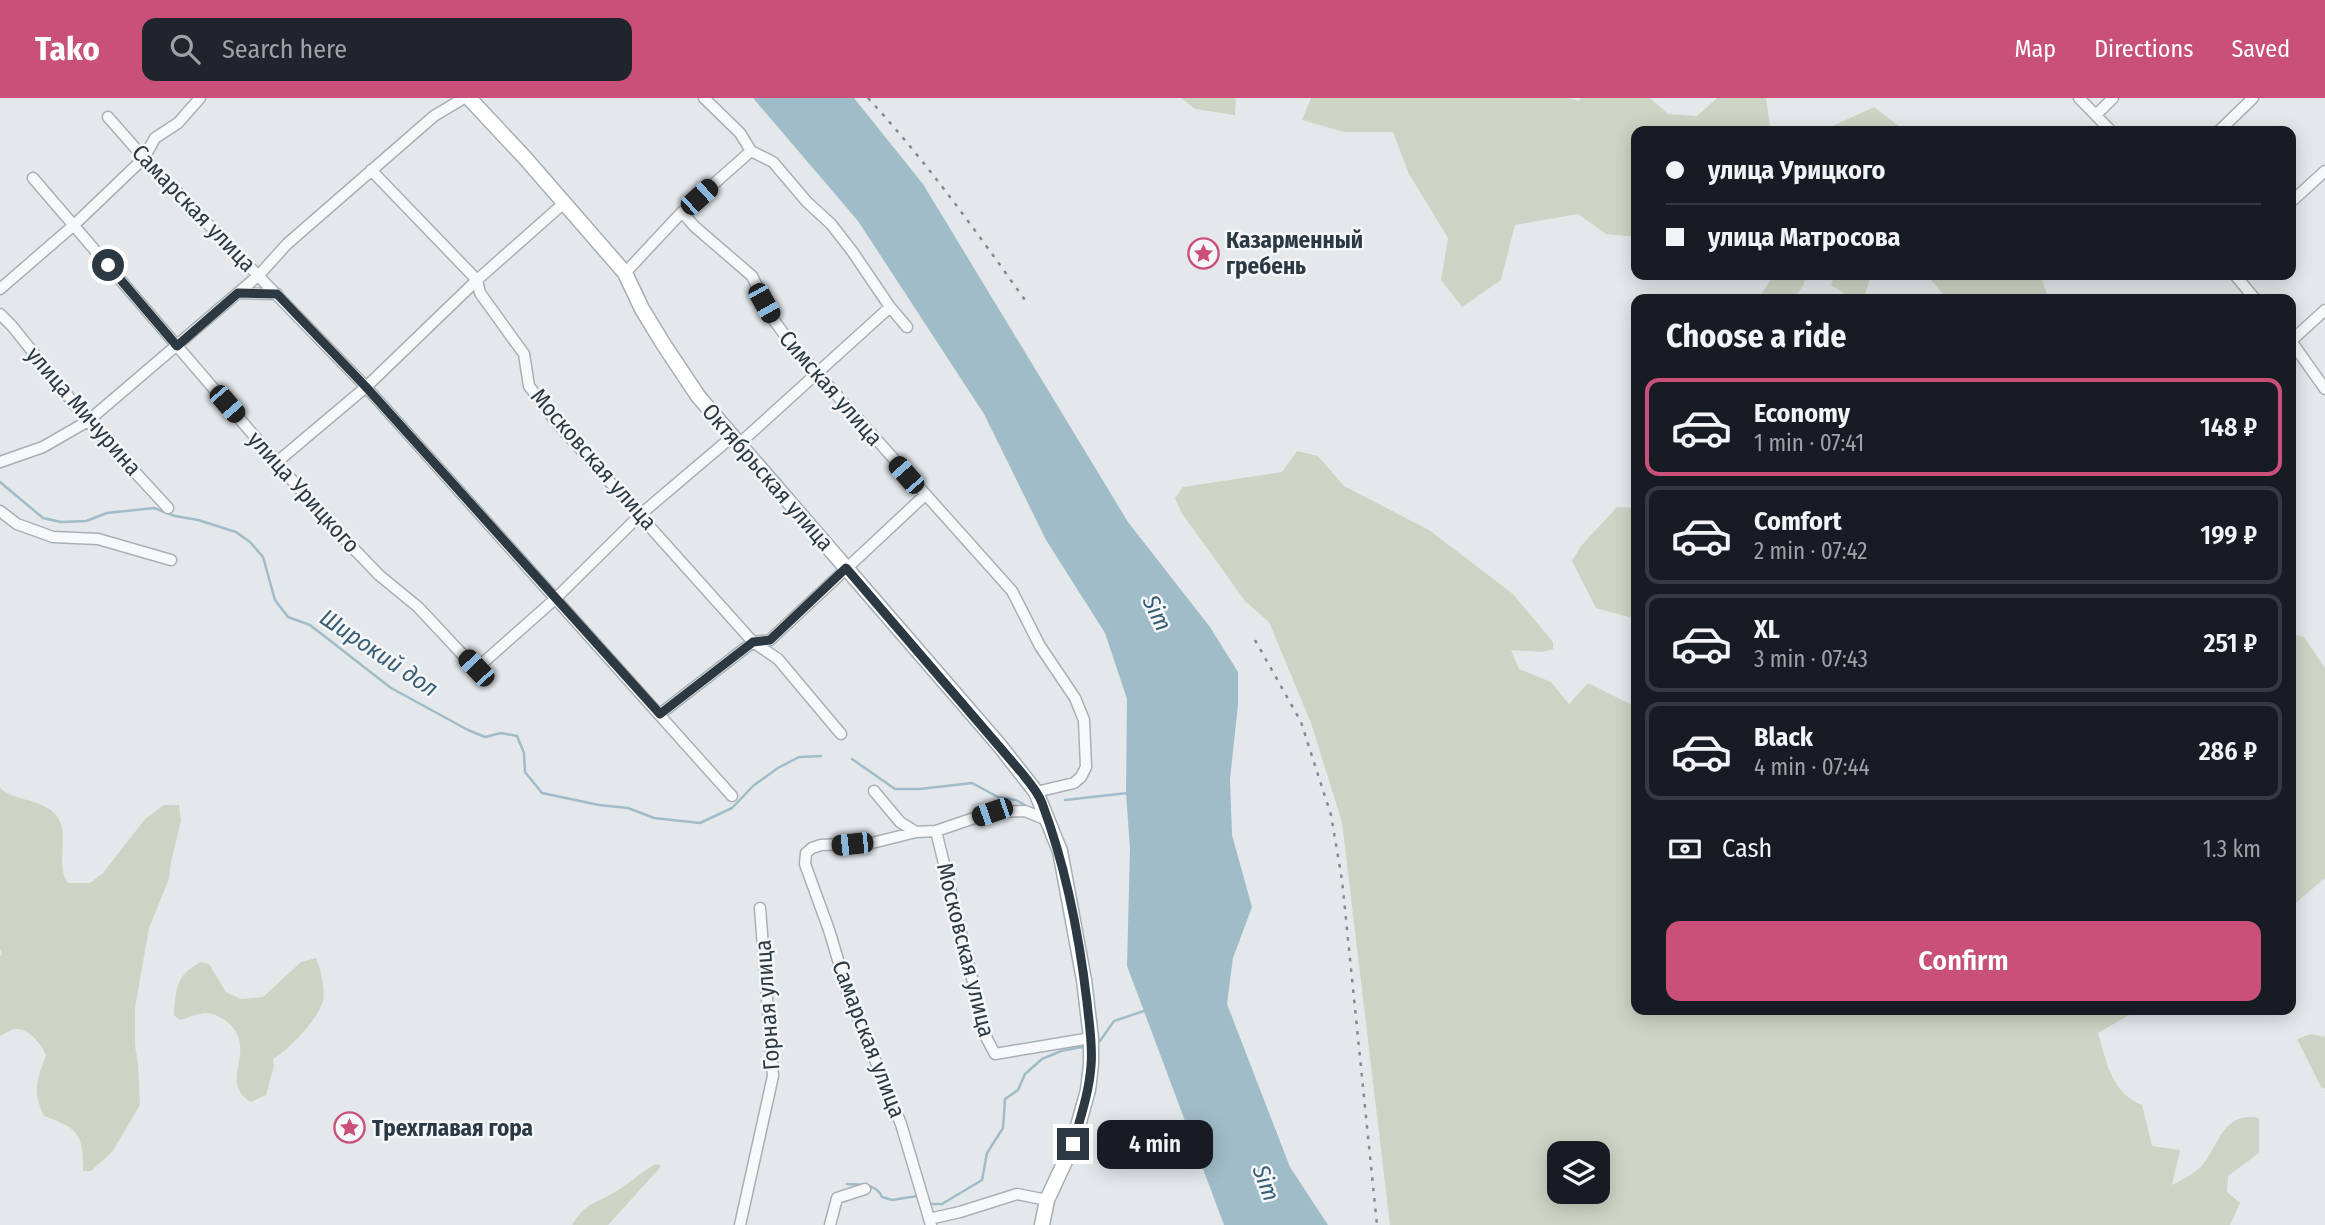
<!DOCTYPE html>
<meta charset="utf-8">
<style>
body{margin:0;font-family:"Fira Sans Condensed",sans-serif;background:#20242c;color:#f1f3f6;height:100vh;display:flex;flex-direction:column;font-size:26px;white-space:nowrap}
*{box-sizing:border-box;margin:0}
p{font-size:23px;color:#9ea1a6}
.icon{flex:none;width:38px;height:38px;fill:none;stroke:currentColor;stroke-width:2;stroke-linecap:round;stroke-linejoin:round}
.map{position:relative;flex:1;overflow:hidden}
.panel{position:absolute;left:1631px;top:196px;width:665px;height:721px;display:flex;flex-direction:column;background:#171b24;border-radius:14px;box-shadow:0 4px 18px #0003}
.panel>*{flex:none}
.guide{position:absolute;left:1631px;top:28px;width:665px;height:154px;border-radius:14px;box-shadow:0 4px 18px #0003;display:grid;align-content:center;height:154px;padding:0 35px;background:#171b24}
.buttons{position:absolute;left:1547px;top:1043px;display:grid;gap:14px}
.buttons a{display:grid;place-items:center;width:63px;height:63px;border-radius:14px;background:#171b24;box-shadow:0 4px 18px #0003;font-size:35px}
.end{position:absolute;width:32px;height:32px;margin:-16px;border:9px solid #2c3943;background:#fff;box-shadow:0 0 0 4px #fff}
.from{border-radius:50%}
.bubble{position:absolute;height:49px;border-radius:14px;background:#171b24;box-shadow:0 4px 18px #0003;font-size:23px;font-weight:600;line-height:49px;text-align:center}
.car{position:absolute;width:21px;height:42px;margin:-21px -10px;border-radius:9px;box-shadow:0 0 5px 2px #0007;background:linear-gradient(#222 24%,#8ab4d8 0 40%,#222 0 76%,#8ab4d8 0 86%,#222 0)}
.guide b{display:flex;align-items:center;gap:24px;height:66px;font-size:26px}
.guide b+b{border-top:2px solid #363941}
.guide i{width:18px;height:18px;background:#f1f3f6}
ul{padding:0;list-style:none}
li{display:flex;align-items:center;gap:21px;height:98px;margin:0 14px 10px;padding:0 21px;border:4px solid #363941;border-radius:14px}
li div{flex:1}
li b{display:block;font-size:26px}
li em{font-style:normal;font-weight:600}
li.selected{border-color:#c95078}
li>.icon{width:63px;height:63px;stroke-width:1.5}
h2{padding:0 35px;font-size:32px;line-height:84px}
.pay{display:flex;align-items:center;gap:18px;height:77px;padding:0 35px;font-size:26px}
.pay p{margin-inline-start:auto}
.primary-button{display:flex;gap:14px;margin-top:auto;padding:14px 35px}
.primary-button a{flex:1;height:80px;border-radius:14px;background:#c95078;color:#fff;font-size:28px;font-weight:600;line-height:80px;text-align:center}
header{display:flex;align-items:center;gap:42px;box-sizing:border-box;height:98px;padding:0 35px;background:#c95078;color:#fff}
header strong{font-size:33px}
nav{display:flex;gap:38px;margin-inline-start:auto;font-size:24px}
.search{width:490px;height:63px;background:#20242c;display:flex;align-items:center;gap:18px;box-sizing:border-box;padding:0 24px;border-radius:14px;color:#9ea1a6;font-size:26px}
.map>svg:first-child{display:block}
</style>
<header>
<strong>Tako</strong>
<div class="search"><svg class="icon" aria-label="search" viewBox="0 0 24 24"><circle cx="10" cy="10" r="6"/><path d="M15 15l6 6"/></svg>Search here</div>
<nav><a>Map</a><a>Directions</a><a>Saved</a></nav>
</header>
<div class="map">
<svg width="2325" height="1127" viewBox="0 0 2325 1127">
<rect width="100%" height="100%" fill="#e4e8eb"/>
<path fill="#ccd5c5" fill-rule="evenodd" d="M1181 0H1236L1235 17 1195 11Z
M1311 0H1570L1578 3 1581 0H1650L1668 16 1697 18 1717 0H1766L1771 33H1636V139L1606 136 1578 116 1515 127 1501 182 1462 209 1441 182 1448 140 1409 76 1393 34H1344L1302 22Z
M1874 9 1905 33H1822Z
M1774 177H1806L1803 188 1793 201H1758Z
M1835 177H1871L1864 201H1853L1831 187Z
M1927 177H2040L2049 201H1947Z
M1297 353 1318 358 1344 388 1429 432 1513 496 1553 544V551L1543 554 1511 552 1519 571 1551 584 1569 606 1588 585 1636 609V912H1902L1906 916 1919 915 1921 912H2132L2131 916 2098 935C2107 965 2111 994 2142 1007L2152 1048 2180 1052 2172 1087C2182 1082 2198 1074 2204 1065 2220 1043 2225 1013 2259 1020V1055L2228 1078 2227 1094 2240 1105 2230 1127H1390L1342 724 1311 625 1269 524 1245 503 1181 414 1175 400 1183 389 1282 374ZM1559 1055H1598V1094H1559Z
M1617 409 1636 410V521L1596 510 1572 463 1581 448Z
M2295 537 2304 539 2325 570V780L2291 809V541Z
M0 690C14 703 42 701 55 716 72 734 54 766 68 785H90L103 775 145 721 164 707H179L181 723 171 764 169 781 149 830 135 910V947L138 966 140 1007 112 1054 91 1073H83C83 1035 79 1031 44 1018 32 992 37 982 46 957 42 947 29 930 16 931 11 931 5 936 0 938V858L2 856 0 851Z
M316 860C320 868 326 894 323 903 318 921 289 952 273 961L274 968 266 997 251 1004C216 984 261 950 226 923 207 910 200 916 180 922L174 917C176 890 175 878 201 864L209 866 226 894 241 901 263 899 301 864Z
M2311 936 2325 939V991L2321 989 2297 941Z
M655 1066 661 1067 658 1072 608 1127H572C586 1104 593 1107 615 1094 629 1086 641 1074 655 1066Z"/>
<path fill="#a1bcc9" d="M753 0H854L923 86 1128 424 1210 529 1238 574V607L1230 681 1232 737 1252 809 1233 860 1227 906 1290 1069 1328 1127H1224L1127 868 1130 750 1126 695 1127 601 1105 535 1046 442 984 316 858 123Z"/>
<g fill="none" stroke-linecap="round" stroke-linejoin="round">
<path stroke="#a1bcc9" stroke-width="2.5" d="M0 384 43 420 61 424 86 423 107 415 154 410 175 418 198 422 236 434 250 444 263 459 275 502 288 519 310 527 391 590 468 632 485 639 501 635 517 638 524 655 525 674 542 695 599 707 628 710 654 720 700 725 732 710 753 688 778 670 799 659 821 658
M852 661 895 691H920L972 685 998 699 1016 702 1025 707
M1065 702 1128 695
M1096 944 1100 943 1114 923 1147 912
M847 1086C860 1087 876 1085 882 1099L892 1102 917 1098
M930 1106H942L982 1082 987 1055 1003 1030 1005 1001 1018 992 1025 976 1042 961 1061 953 1087 948"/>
<defs>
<path id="minor" d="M704 0 740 35 751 53 773 64 807 104 831 126 852 153 890 209 907 229
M2079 0 2111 33
M2096 17 2113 0
M108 19 144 60 366 289 732 698
M2219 33 2253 0
M371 72 477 182 480 195 524 256 529 288 557 325 753 544 778 561 841 636
M33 80 328 424 379 477 418 509 476 571 555 501 641 416 727 343 741 344 890 209
M2291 104 2325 73
M682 114 694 128 752 178 773 221 792 247 1012 493 1040 548 1075 600 1084 622 1086 669 1081 679 1074 685 1036 694
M625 175 682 114 751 53
M2235 177 2255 201
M0 191 74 127 144 60 155 40 178 25 200 0
M238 195 277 196
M0 216 12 228 88 323 168 410
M2291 243 2325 291
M2291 243 2325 212
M0 364 43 349 88 323 259 177 287 146 434 18 464 0
M277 364 366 289 477 182 564 105
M0 413 17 426 53 439 98 441 171 462
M660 616 753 544 770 542 924 398
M874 693 900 724 916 734
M936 733 987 941 995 956 1091 940
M929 1121 960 1114 1017 1096 1047 1102
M740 1127 773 978 760 810
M830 1127 837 1100 865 1091
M931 1127 901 1026 848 895 829 832 805 766 806 755 812 750 821 747 872 745 916 734 936 733 992 714 1025 713 1047 722"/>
<path id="major" d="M469 0 526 61 625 175 642 211 664 247 698 298 720 324 1000 648 1036 694 1060 753 1084 882 1091 940V966L1088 992 1073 1046 1047 1102 1042 1127"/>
</defs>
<use href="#minor" stroke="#a9b0b5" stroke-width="13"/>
<use href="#major" stroke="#a4aeb6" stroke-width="17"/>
<use href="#minor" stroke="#f7f8f9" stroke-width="10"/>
<use href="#major" stroke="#fff" stroke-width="14"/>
<path stroke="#7e8a94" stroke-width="2.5" stroke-dasharray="3.5 7" stroke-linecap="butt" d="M868 0C926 63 975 132 1025 202
M1255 542 1301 624 1331 717 1342 782 1377 1127"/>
</g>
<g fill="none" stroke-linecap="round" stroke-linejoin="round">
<path stroke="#2c3943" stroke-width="9" d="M108 167 177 248 238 195 277 196 366 289 660 616 753 544 770 542 846 470 1021 674C1029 684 1038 694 1042 705 1066 769 1079 836 1087 904 1089 925 1093 947 1091 968 1089 995 1080 1021 1073 1046"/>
</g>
<defs>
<symbol id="sight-ring" viewBox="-11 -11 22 22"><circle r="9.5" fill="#f4f6f8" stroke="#c95078" stroke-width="1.5"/><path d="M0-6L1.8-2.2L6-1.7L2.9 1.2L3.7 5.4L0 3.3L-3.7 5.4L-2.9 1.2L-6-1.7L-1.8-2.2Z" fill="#c95078"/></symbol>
</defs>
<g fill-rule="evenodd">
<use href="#sight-ring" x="1186" y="138" width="35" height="35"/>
<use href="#sight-ring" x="332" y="1012" width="35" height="35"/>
</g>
<g text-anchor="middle" stroke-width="5" stroke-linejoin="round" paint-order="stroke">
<g font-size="23" fill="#2c3943" stroke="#f4f6f8">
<text transform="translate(194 110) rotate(46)" y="8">Самарская улица</text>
<text transform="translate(831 290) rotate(49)" y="8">Симская улица</text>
<text transform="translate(84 313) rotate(49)" y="8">улица Мичурина</text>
<text transform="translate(594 361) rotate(49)" y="8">Московская улица</text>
<text transform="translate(768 379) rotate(49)" y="8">Октябрьская улица</text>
<text transform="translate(304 394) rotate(48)" y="8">улица Урицкого</text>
<text transform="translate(966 852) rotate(76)" y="8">Московская улица</text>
<text transform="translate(767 907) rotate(-94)" y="8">Горная улица</text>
<text transform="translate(869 941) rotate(69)" y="8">Самарская улица</text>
</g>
<g font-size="23" font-weight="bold" fill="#2c3943" stroke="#f4f6f8" text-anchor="start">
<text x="1226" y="150">Казарменный<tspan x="1226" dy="26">гребень</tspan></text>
<text x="372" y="1038">Трехглавая гора</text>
</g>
<g font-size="24" font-style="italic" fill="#385e75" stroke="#f4f6f8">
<text transform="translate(1157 515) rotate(64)" y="8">Sim</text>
<text transform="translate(379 555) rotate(34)" y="8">Широкий дол</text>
<text transform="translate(1266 1085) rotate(70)" y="8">Sim</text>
</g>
</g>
</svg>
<div class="buttons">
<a><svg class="icon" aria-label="layers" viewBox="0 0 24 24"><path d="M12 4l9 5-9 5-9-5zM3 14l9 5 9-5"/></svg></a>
</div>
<i class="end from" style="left:108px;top:167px"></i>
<i class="end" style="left:1073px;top:1046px"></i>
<div class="bubble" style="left:1097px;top:1022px;width:116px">4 min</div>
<i class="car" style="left:699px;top:99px;rotate:48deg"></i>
<i class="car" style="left:764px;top:205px;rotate:151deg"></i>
<i class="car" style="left:227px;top:306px;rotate:139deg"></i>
<i class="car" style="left:906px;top:377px;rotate:319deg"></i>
<i class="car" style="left:476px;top:570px;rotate:317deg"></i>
<i class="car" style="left:992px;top:714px;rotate:251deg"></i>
<i class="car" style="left:852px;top:746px;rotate:264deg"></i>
<div class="guide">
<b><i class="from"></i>улица Урицкого</b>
<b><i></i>улица Матросова</b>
</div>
<section class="panel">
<h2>Choose a ride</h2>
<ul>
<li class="selected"><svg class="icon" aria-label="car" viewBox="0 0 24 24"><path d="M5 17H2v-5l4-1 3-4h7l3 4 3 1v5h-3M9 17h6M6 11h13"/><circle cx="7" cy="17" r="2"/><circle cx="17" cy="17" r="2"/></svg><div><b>Economy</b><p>1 min · 07:41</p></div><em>148 ₽</em></li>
<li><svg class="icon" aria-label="car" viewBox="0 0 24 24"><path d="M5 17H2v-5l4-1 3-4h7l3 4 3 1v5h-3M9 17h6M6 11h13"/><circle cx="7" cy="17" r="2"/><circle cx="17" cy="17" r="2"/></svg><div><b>Comfort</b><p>2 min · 07:42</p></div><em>199 ₽</em></li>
<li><svg class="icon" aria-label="car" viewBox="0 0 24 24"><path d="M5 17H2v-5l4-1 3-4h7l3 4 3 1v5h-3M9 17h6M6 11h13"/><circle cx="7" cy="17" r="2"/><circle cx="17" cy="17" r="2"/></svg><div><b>XL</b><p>3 min · 07:43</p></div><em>251 ₽</em></li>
<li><svg class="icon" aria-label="car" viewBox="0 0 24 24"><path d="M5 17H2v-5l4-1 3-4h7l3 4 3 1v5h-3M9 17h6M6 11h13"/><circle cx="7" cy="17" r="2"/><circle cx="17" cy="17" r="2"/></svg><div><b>Black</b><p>4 min · 07:44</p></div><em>286 ₽</em></li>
</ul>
<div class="pay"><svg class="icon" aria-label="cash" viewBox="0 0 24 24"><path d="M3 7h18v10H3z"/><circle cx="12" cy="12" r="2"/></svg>Cash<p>1.3 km</p></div>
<div class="primary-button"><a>Confirm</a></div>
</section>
</div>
